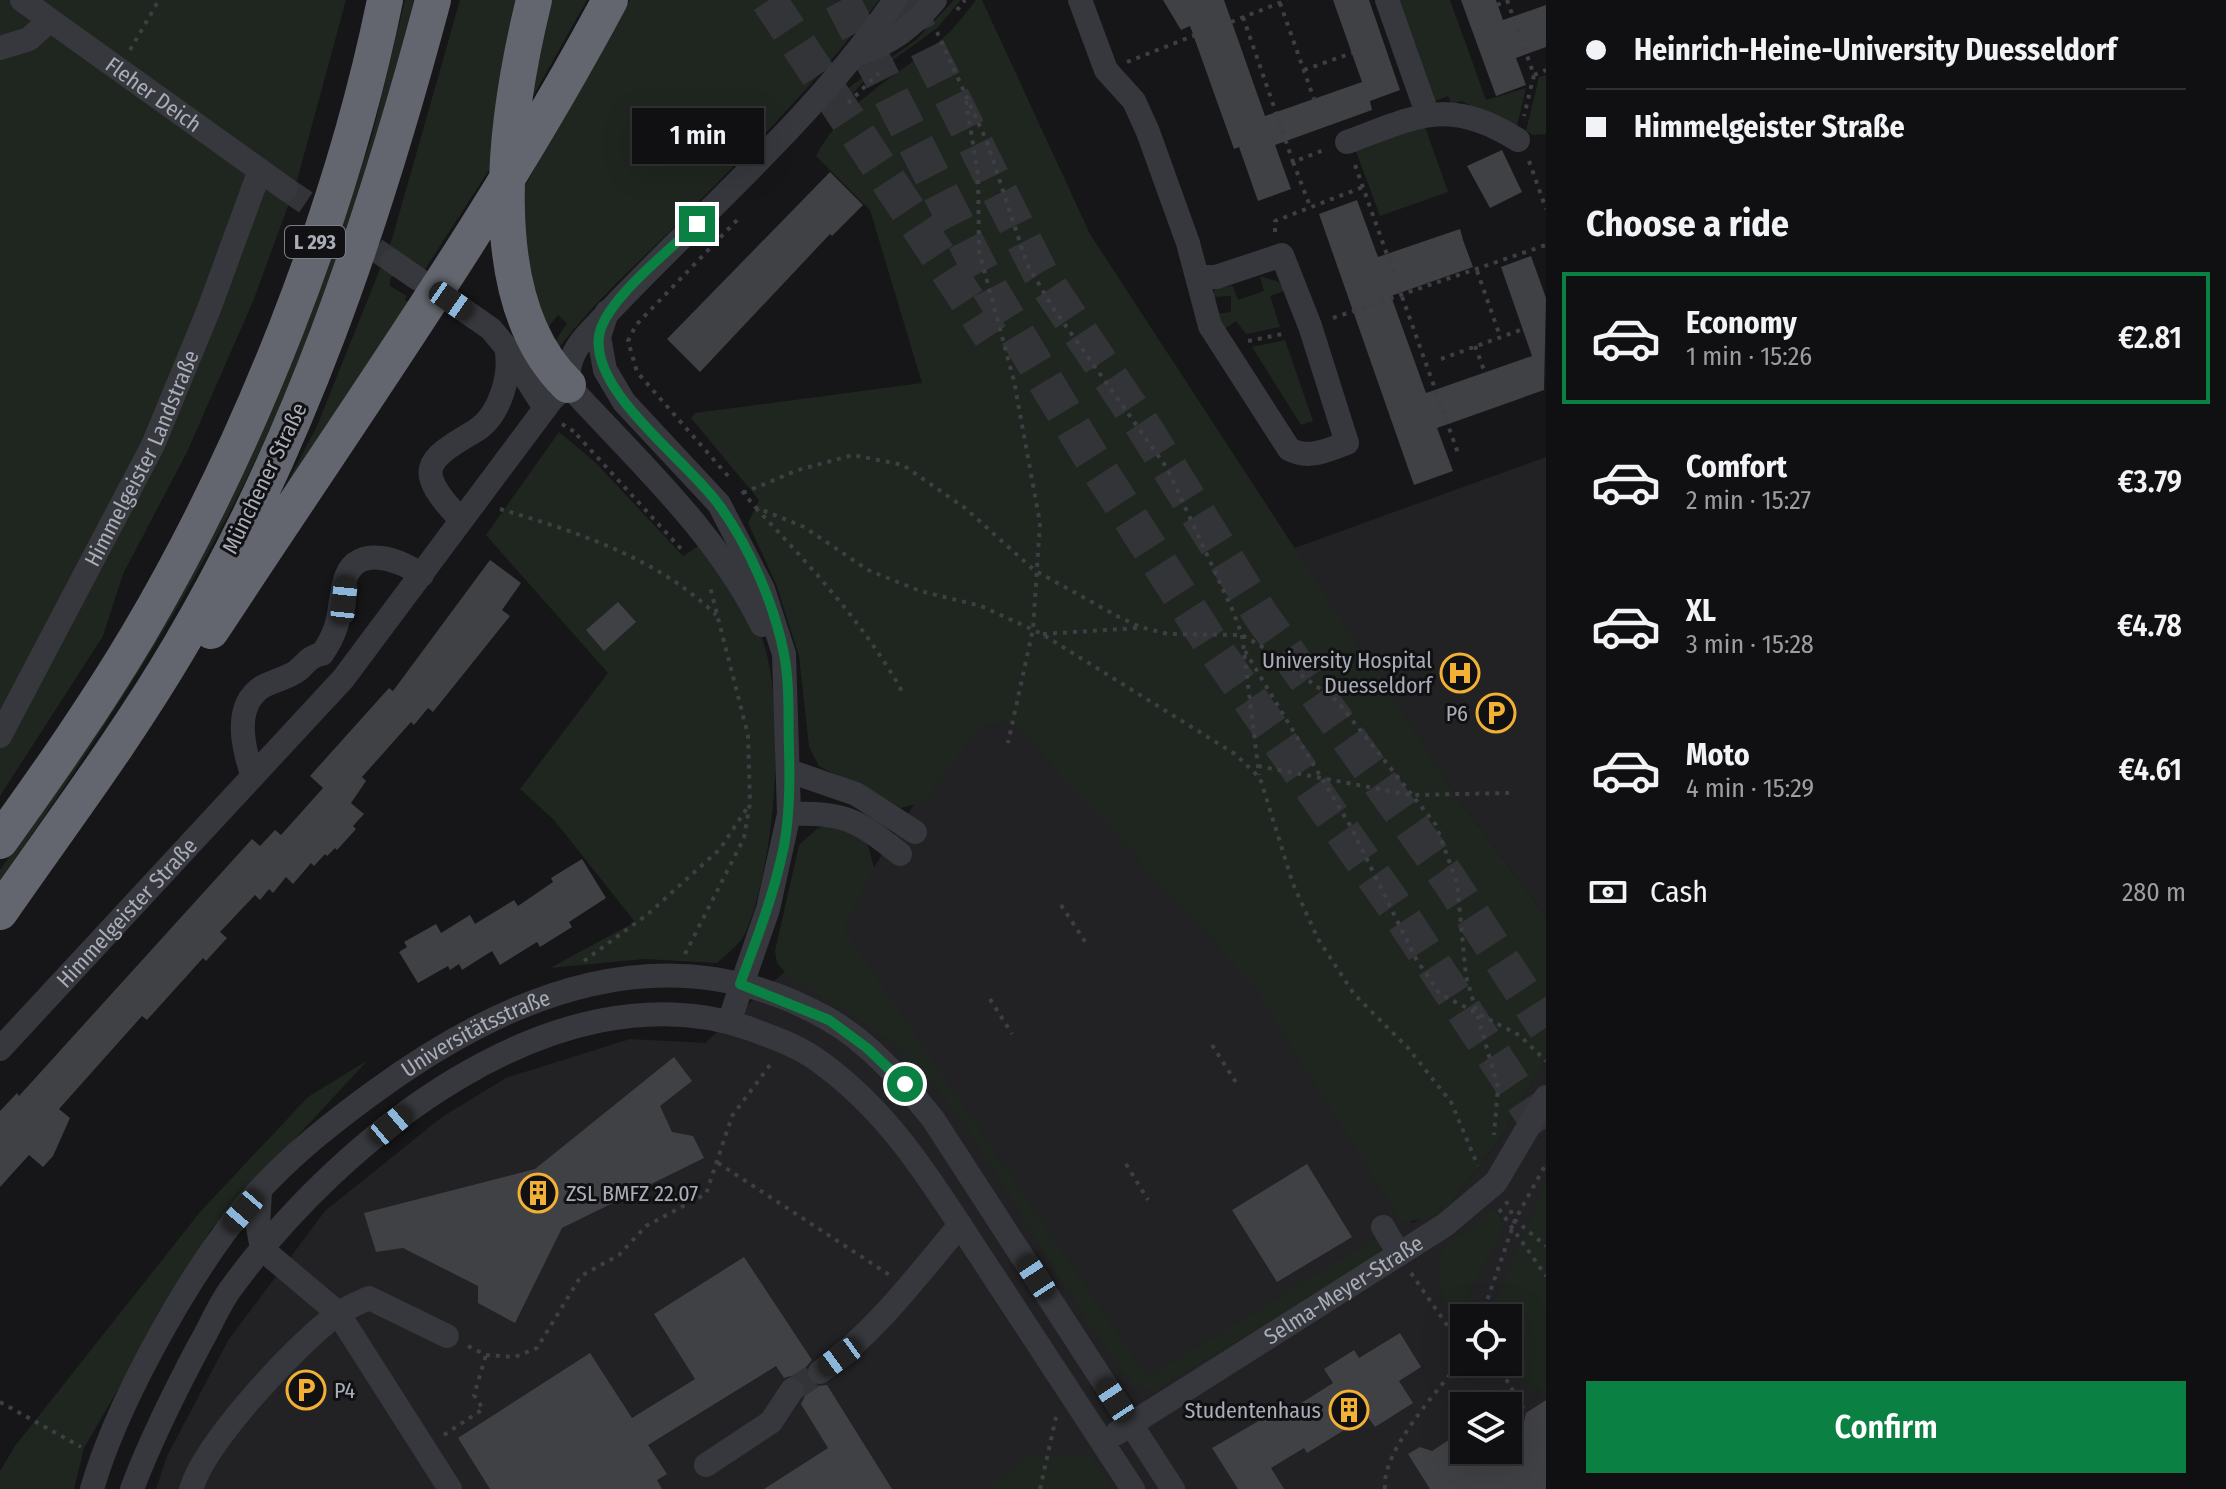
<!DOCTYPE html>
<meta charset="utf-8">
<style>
body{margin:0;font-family:"Fira Sans Condensed",sans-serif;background:#19191b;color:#f1f3f6;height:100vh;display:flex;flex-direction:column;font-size:30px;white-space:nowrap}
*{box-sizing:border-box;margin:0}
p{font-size:26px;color:#9c9d9f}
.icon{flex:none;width:44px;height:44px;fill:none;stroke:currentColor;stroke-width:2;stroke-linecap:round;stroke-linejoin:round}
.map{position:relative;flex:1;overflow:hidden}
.sheet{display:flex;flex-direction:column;background:#101012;width:680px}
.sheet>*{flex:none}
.top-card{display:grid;align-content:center;height:176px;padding:0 40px;background:#101012}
.buttons{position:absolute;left:1450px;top:1304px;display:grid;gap:16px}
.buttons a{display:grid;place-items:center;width:72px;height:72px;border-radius:0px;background:#101012;box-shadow:0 8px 32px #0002,0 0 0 2px #303032;font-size:40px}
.end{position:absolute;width:36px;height:36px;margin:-18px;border:10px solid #0b8043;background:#fff;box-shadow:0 0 0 4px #fff}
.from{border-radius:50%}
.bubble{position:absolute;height:56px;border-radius:0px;background:#101012;box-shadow:0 8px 32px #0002,0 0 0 2px #303032;font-size:26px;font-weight:600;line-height:56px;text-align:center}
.car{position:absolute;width:24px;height:48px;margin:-24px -12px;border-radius:10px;box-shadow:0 0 6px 2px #0007;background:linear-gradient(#222 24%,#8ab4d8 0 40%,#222 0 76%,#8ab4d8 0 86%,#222 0)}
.top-card b{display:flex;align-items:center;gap:28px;height:76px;font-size:30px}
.top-card b+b{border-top:2px solid #303032}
.top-card i{width:20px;height:20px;background:#f1f3f6}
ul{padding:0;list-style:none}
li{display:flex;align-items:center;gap:24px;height:132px;margin:0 16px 12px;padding:0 24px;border:4px solid transparent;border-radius:0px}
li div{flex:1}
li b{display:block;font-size:30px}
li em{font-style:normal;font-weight:600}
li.active{border-color:#0b8043}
li>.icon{width:72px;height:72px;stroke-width:1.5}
h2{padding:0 40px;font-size:36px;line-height:96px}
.pay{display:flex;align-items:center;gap:20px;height:88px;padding:0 40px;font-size:30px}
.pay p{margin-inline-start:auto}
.primary-button{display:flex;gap:16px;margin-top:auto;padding:16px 40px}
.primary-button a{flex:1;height:92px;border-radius:0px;background:#0b8043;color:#fff;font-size:32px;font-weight:600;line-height:92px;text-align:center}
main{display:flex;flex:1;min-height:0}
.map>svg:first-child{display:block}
</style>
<main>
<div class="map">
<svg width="1546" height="1489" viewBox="0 0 1546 1489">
<rect width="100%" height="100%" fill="#161618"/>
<path fill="#222225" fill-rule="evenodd" d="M1546 457V917L1457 797 1292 549Z
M991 683 1256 973 1412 1223 1447 1208 1498 1142 1546 1059V1489H156L167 1456 229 1339 325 1211 442 1117 506 1078 630 1039 705 1043 838 924ZM1464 1318H1508V1362H1464ZM1464 1406H1508V1450H1464Z"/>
<path fill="#1e261f" d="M0 0H346L296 184 254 299 187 452 123 574 103 636 0 796Z
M405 0H414C374 151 329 304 262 446 190 601 96 741 0 881V870L85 744 332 255 372 136Z
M460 0H525L500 153 422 274 393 258 394 247 387 268 396 275 390 278V286L407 296 405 300 411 304 283 491 317 426 392 239Z
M544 0H587L523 114Z
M630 0H879C817 84 742 158 669 232 632 269 591 305 559 348L553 345 567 323 558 315 545 331 535 305 517 200Z
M954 0H961L937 28 864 81 834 114 829 116 824 113 851 86 916 40Z
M976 0H982L1090 234 1457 797 1546 917V1059L1498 1142 1447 1208 1426 1219 1402 1222 1252 984 1019 729 1006 722 982 725 923 802 901 808 819 766 809 747 799 656 776 584 748 523 759 500 691 418 695 413 922 383 870 210 816 156C846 99 897 77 943 38 956 27 966 12 976 0Z
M1394 0H1450L1486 100 1526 88 1517 126 1461 101 1451 104 1448 96 1430 103Z
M1546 75V134L1533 135 1526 131 1539 77Z
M1423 121 1448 192 1380 216 1354 146Z
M1260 276 1279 282 1284 291 1270 296 1280 327 1246 334 1236 321 1222 331 1214 314 1231 312V296L1213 297 1215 288 1233 286 1238 300 1264 291Z
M1285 340 1313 421 1301 425 1252 347Z
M559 432 595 462 683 556 698 546C716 570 740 594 754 619 791 688 776 861 746 932 740 944 727 954 717 963L644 959 550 968 635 922 554 820 520 789 608 673 486 535Z
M835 824 865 834 874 868 844 929 1147 1378 1376 1238 1384 1252 1155 1391 1133 1385 1086 1320 968 1129 934 1084 889 1040 841 1007 793 981 777 963 775 951 799 845 818 828Z
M368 1060 211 1229 84 1448 74 1489H0V1471L15 1446 200 1212 308 1097Z
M1546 1181V1392L1532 1391 1508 1355V1318H1489Z
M1493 1208 1501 1218 1503 1230 1455 1318 1444 1299 1437 1262 1442 1250Z
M1089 1454 1113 1489H986L1029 1456Z"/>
<path fill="#404145" d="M1163 0H1224L1265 116 1362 82 1333 0H1369L1400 90 1370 101 1372 110 1275 145 1291 189 1258 201 1239 147 1234 149 1190 26 1181 30Z
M1461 0H1496L1503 20 1546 5V47L1516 58 1526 85 1496 96Z
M1502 150 1522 192 1490 208 1467 166Z
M830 172 863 205 832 236 830 234 700 372 667 339Z
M1357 200 1378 257 1460 229 1463 240 1473 267 1391 296 1426 393 1532 356 1501 267 1531 256 1546 298 1544 390 1437 428 1453 471 1414 485 1319 214Z
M490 560 521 583 502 610 510 616 433 712 428 708 414 725 411 722 362 777 366 781 351 803 364 814 353 826 356 829 337 850 335 848 327 856 325 854 314 866 311 863 293 884 286 877 273 893 269 889 260 900 255 895 220 932 227 938 206 961 203 958 147 1020 142 1016 59 1109 70 1118 53 1156 43 1167 29 1155 0 1187V1111L17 1093 19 1096 252 839 260 846 275 830 281 835 323 788 310 776 389 688 393 691Z
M618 602 636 622 604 651 586 630Z
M582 859 606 898 569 922 572 927 540 947 537 942 500 965 492 951 462 970 459 964 450 970 448 966 418 983 399 952 407 947 404 942 436 924 441 933 470 915 475 924 514 900 518 906 553 882 551 878Z
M674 1057 692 1081 660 1106 672 1132 693 1136 704 1158 562 1228 515 1323 478 1303V1286L403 1248 376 1252 364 1213 535 1169Z
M1307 1164 1352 1237 1277 1282 1232 1210Z
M744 1257 812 1360 806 1367 808 1380 815 1386 827 1385 892 1489H764L828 1448 801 1404 807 1392 805 1383 794 1375 784 1378 776 1366 648 1445 667 1474 657 1480 662 1489H490L458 1438 590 1353 632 1418 695 1379 654 1314Z
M1400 1333 1421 1367 1399 1381 1413 1403 1375 1427 1367 1416 1307 1453 1304 1448 1271 1468 1284 1489H1238L1212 1448 1281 1408 1284 1414 1333 1383 1324 1369 1354 1350 1359 1358Z
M1546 1400V1489H1430L1408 1454 1420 1447 1432 1451 1458 1434 1464 1450H1508V1435L1523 1426 1526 1413Z"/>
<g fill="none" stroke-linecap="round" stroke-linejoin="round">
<path stroke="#333438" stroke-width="24" stroke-dasharray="24 12" stroke-linecap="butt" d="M286 189 392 261
M792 1390 820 1372"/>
<path stroke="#333438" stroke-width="36" stroke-dasharray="36 18" stroke-linecap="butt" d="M769 0 991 336
M842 0 990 289 1091 457 1210 642 1398 911 1546 1135
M903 0 1040 273 1145 429 1260 614 1448 878 1546 1028"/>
<path stroke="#3d3f44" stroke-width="4" stroke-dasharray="4 6" stroke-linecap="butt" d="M1507 0 1534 75 1524 116
M1280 3 1314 99
M1497 5 1507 1
M957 10 965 0
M1243 17 1293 162 1324 150
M1231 22 1287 0
M937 32 987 142 1027 264 1053 308 1167 468 1232 609 1242 635 1259 775
M130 50 159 0
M1127 62 1203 32
M1304 70 1352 53
M1534 75 1546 70
M966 101 978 175 979 251 1014 381 1040 523 1033 629 1008 743
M848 103 879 73
M1529 161 1546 209
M1293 162 1310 206
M1355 165 1459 456
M1275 232V221L1363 187
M1477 271 1500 336
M1333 318 1546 245
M1248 341 1287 333
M1475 346 1485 373
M1441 359 1523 329
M562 424 578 434
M577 435 683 551
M728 476 637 372 628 341 636 325 740 217
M742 491 755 507 804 527 868 570 920 591 981 606 1042 634 1235 754 1260 778 1293 884 1318 939 1354 994 1408 1048 1451 1102 1478 1166
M743 493 798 470 853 455 903 465 965 508 1034 570 1117 616 1140 627 1168 634 1242 635 1261 646 1337 701 1436 825 1457 883 1466 976 1498 1087 1494 1135
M756 508C809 565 865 624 903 693
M500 509C577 532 658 558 716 615
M1043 634 1138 628
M1245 651 1351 827 1416 959 1440 994 1519 1035 1546 1061
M1258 766 1411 795 1509 793
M1061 905 1086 943
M685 954 744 838 750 803 748 735 710 587
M584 961 648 914 720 849 749 805
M990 999 1012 1034
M1212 1045 1237 1084
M718 1163 891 1276
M1126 1164 1148 1200
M1506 1201 1515 1220 1546 1246
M1499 1209 1546 1276
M1411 1273 1464 1350
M1481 1318 1515 1220 1546 1164
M468 1346 486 1355 515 1357 537 1348 581 1276 619 1255 646 1226 706 1194 732 1116 773 1061
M1496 1362 1526 1413
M0 1402 81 1447
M444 1435 483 1409 474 1395 486 1355
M1040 1489 1056 1417
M1385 1489C1381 1450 1441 1388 1464 1357"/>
<g stroke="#37383d" stroke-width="24">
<path id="s1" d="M22 0 286 189"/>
<path d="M1080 0 1106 70 1134 101 1148 132 1188 243 1210 326 1289 449C1309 460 1327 450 1347 443L1310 326 1282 255 1216 277H1199"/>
<path d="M1387 0 1427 113"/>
<path d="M0 48 29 39 50 20"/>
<path d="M854 55C888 45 912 28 935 0"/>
<path d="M1347 142C1418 116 1448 96 1518 140"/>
<path d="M392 261 418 279"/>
<path d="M451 301 491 329 506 347 545 408"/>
<path d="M607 312 599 337 605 370 624 402 719 504 763 589 784 654 789 814 768 909 729 1022"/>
<path d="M568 385C568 364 572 352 586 336 688 224 809 126 895 0"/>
<path d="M568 385C637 460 717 533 762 625"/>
<path d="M460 519C414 470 424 461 475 431 500 416 512 374 506 347"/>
<path id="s2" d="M0 736 153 445 209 309 260 170"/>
<path d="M789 771 856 794 915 832"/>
<path d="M252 774C243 747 233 706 262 687 273 681 287 678 297 671 306 664 309 656 322 654 345 620 336 609 346 577 358 543 403 561 422 575"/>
<path d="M789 814C844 812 858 820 900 854"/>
<path id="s3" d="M0 1049 343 679 552 399 568 385"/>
<path d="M260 1191 258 1227 262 1249 338 1313 450 1489"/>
<path d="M1383 1227 1399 1254"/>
<path d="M820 1372C875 1333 917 1276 960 1225"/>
<path id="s4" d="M1117 1433 1445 1225 1496 1182 1546 1097"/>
<path d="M706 1465 771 1422 792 1390"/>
<path id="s5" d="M92 1489C115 1409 176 1299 225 1232 265 1176 319 1132 374 1092 509 993 668 928 828 1019 870 1043 903 1082 933 1119L1173 1489"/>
<path d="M132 1489C151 1439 175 1391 200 1344 211 1325 219 1304 232 1287 339 1141 554 963 748 1028 772 1037 799 1046 820 1062 892 1114 933 1184 981 1257 1032 1334 1082 1412 1133 1489"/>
<path d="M191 1489C206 1441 294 1347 336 1315 346 1308 358 1303 369 1298L447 1336"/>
</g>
<path stroke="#63666e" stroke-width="36" d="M534 0C507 110 477 297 568 385
M211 631C347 423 493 219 610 0
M0 841C48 774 96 706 138 635 248 449 342 212 385 0
M0 912C61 824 126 738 180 646 299 445 373 225 433 0"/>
</g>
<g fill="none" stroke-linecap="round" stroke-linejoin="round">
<path stroke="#0b8043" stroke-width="10" d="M697 224C670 250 604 301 599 336 591 393 688 461 719 505 749 546 774 603 784 654 790 685 788 718 789 750 790 782 790 814 784 846 774 894 757 939 740 984L829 1020 867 1048 905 1084"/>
</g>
<defs>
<symbol id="hospital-ring" viewBox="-11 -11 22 22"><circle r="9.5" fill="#111113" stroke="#f2b134" stroke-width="1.5"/><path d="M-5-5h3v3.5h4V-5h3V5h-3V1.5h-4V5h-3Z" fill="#f2b134"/></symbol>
<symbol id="parking-ring" viewBox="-11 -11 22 22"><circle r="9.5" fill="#111113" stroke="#f2b134" stroke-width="1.5"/><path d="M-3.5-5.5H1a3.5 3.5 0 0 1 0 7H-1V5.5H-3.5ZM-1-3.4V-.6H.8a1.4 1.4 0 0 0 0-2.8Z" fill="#f2b134"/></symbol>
<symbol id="building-ring" viewBox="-11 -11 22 22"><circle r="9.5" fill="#111113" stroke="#f2b134" stroke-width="1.5"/><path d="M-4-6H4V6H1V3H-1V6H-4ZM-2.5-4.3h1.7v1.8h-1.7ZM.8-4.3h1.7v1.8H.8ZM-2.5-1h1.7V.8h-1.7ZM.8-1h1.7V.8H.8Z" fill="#f2b134"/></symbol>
</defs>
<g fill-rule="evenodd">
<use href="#hospital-ring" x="1438" y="651" width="44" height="44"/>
<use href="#parking-ring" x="1474" y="691" width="44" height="44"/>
<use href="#building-ring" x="516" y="1171" width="44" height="44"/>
<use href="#parking-ring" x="284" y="1368" width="44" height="44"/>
<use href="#building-ring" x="1327" y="1388" width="44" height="44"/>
</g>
<g text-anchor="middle" stroke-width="6" stroke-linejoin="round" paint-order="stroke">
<rect fill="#111113" stroke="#7b7e86" stroke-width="2" x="285" y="226" width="60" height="32" rx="6"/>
<g font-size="20" font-weight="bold" fill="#a8adb8">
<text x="315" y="249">L 293</text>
</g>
<g font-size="22" fill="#a8adb8" stroke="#111113">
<text dy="8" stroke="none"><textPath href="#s1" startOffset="162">Fleher Deich</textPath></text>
<text dy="8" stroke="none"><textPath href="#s2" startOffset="312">Himmelgeister Landstraße</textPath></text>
<text transform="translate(264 478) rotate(-64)" y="8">Münchener Straße</text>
<text dy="8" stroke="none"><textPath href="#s3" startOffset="186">Himmelgeister Straße</textPath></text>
<text dy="8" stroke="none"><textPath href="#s5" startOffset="614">Universitätsstraße</textPath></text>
<text dy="8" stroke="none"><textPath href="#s4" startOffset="268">Selma-Meyer-Straße</textPath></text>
</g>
<g font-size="22" fill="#a8adb8" stroke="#111113" text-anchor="end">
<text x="1432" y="668">University Hospital<tspan x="1432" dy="25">Duesseldorf</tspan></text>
<text x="1468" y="721">P6</text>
<text x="566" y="1201" text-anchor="start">ZSL BMFZ 22.07</text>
<text x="334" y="1398" text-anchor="start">P4</text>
<text x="1321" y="1418">Studentenhaus</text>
</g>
</g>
</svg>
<div class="buttons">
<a><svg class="icon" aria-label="locate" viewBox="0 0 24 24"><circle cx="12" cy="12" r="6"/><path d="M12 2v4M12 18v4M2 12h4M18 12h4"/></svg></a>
<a><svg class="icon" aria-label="layers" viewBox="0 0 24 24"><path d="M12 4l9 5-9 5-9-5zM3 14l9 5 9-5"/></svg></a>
</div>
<i class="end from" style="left:905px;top:1084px"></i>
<i class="end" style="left:697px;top:224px"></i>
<div class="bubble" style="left:632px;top:108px;width:132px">1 min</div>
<i class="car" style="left:451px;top:301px;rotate:125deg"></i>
<i class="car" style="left:344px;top:600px;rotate:6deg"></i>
<i class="car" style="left:391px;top:1125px;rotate:50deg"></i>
<i class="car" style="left:243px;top:1211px;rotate:221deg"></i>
<i class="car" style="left:1036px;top:1277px;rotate:327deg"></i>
<i class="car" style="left:840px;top:1357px;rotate:234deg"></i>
<i class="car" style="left:1115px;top:1400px;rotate:327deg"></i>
</div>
<section class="sheet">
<div class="top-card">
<b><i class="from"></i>Heinrich-Heine-University Duesseldorf</b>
<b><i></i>Himmelgeister Straße</b>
</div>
<h2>Choose a ride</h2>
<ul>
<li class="active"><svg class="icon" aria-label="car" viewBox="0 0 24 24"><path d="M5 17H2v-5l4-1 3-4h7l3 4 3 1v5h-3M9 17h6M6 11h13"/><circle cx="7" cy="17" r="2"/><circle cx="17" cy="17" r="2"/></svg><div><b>Economy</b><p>1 min · 15:26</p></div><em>€2.81</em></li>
<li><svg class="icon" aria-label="car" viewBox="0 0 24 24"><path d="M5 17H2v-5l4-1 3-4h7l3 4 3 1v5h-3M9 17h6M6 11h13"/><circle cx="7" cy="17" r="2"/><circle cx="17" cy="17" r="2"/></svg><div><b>Comfort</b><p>2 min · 15:27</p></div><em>€3.79</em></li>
<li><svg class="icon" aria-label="car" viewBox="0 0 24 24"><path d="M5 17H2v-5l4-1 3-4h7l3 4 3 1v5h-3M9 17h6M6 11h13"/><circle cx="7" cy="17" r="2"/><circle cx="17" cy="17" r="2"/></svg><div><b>XL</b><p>3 min · 15:28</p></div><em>€4.78</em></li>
<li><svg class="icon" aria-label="car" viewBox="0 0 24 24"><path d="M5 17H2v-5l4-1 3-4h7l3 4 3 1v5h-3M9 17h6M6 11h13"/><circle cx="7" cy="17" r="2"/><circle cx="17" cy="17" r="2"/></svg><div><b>Moto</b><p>4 min · 15:29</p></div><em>€4.61</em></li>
</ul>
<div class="pay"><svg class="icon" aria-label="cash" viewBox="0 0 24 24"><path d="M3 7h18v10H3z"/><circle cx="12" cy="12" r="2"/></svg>Cash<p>280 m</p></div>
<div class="primary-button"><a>Confirm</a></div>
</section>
</main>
